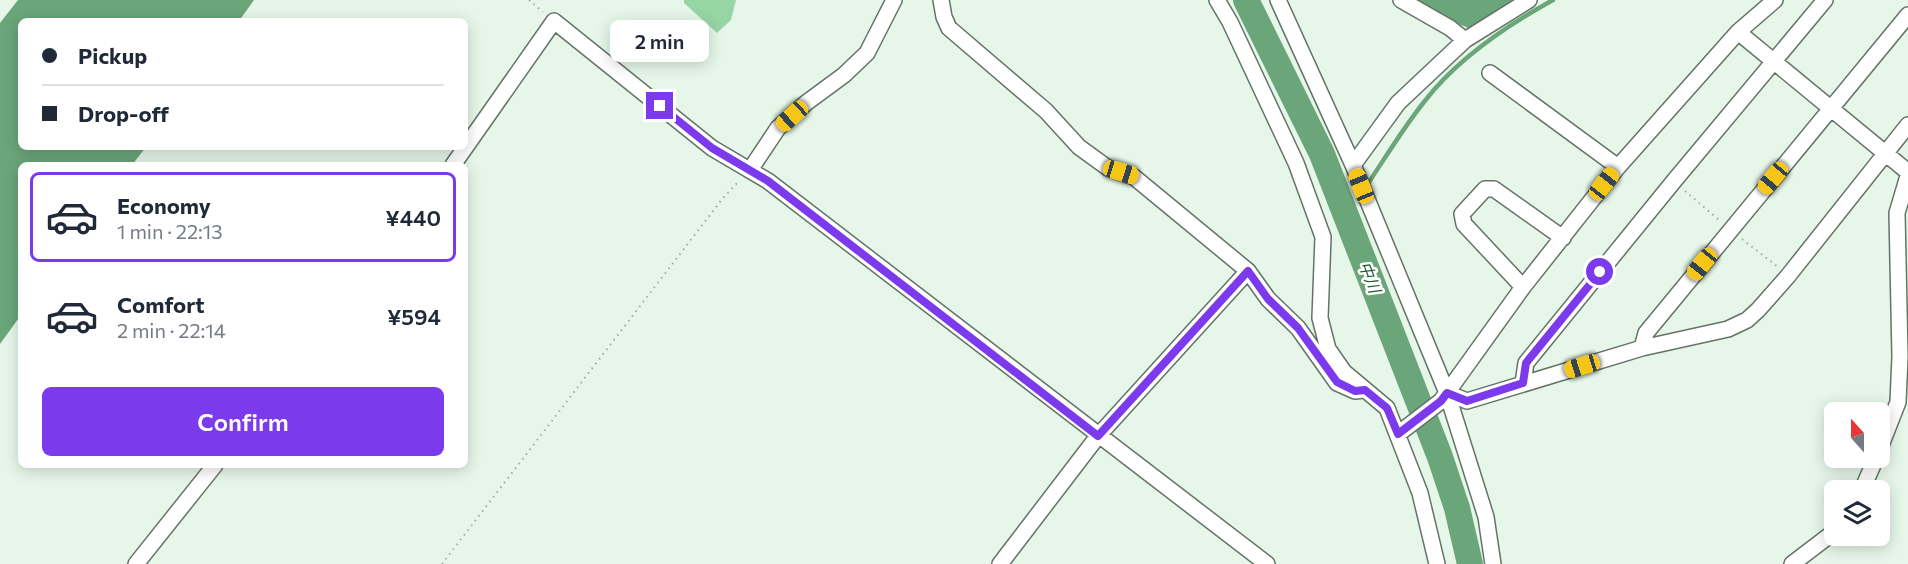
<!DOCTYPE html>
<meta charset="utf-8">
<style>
body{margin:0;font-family:Commissioner,"Noto Sans JP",sans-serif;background:#f6f6f7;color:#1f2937;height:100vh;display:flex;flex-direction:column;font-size:22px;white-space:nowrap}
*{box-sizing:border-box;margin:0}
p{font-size:20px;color:#747a83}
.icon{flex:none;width:33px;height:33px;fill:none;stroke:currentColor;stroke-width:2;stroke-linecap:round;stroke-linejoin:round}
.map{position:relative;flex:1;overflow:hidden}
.sheet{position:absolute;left:18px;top:162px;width:450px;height:306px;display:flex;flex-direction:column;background:#fff;border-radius:9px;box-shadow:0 3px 15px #0003}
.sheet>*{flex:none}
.banner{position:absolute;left:18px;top:18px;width:450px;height:132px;border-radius:9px;box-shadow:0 3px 15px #0003;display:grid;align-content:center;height:132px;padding:0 24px;background:#fff}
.needle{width:39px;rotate:339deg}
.fabs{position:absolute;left:1824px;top:402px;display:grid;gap:12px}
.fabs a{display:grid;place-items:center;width:66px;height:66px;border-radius:9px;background:#fff;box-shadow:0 3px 15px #0003;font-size:30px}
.end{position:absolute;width:27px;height:27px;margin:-14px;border:8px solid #7c3aed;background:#fff;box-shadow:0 0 0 3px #fff}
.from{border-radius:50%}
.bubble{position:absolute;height:42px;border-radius:9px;background:#fff;box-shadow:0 3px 15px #0003;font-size:20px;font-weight:600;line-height:42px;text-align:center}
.car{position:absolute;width:18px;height:36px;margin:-18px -9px;border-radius:8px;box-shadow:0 0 4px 2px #0007;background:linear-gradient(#f5c518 24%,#345 0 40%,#f5c518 0 76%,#345 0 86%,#f5c518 0)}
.banner b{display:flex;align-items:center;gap:21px;height:57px;font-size:22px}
.banner b+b{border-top:2px solid #e0e1e3}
.banner i{width:15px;height:15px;background:#1f2937}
ul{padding:10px 0 0;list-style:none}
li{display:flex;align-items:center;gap:18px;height:90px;margin:0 12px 9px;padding:0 12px;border:3px solid transparent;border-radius:9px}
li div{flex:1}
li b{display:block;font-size:22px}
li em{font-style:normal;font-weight:600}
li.active{border-color:#7c3aed}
li>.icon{width:54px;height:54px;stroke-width:1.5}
.action{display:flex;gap:12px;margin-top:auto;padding:12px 24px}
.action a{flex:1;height:69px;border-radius:9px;background:#7c3aed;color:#fff;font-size:24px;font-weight:600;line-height:69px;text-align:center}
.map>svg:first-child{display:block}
</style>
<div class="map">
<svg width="1908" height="564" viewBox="0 0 1908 564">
<rect width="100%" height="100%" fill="#e6f7e9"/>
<path fill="#97d5a5" d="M684 0H736L731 20 717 33 684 3Z"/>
<path fill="#6aa679" d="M18 0H254L239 21H21V147H146L132 165H21V315L0 344V23Z
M1413 0H1518L1471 29 1446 19Z"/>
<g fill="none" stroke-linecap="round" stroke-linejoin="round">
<path stroke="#6aa679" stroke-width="4.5" d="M1369 182C1387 155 1404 127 1424 102 1457 59 1506 26 1553 0
M1347 216 1353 206"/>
<path stroke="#6aa679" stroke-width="26" d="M1246 0 1322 154 1440 457 1457 508 1470 564"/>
<defs>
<path id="minor" d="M941 0 944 17 949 28 1046 111 1079 147 1108 168 1134 177 1248 271 1268 299 1298 328 1337 383 1355 391 1363 390
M1217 0 1230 22 1296 163 1323 237 1320 318 1328 349 1344 372 1387 408 1420 493 1437 564
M1278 0 1353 165 1447 393 1486 517 1493 564
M1401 0 1450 28 1465 40
M1738 32 1908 172
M1490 73 1618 167
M453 165 554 21 712 148 768 181 1267 564
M1353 165 1398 103 1465 40 1529 0
M750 170 778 128 806 103 844 75 867 53 894 0
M1523 287 1464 224 1462 214 1485 189H1494L1563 238
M1642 348 1646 333 1908 15
M1523 383 1526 363 1674 181 1825 0
M1447 393 1467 401 1642 348 1728 329 1747 320 1758 310 1788 276 1908 125
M1398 434 1441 401 1523 287 1618 167 1738 32 1775 0
M1880 448 1898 402 1900 357 1897 213 1908 176
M1862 490 1876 458
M136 564 215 465
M1000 564 1098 436 1248 271
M1792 564 1834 532"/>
</defs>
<use href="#minor" stroke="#647367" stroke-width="18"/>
<path stroke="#a0aca2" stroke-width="2" stroke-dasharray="1.5 4.5" stroke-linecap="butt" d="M529 0 543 12
M1685 191 1719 220
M1742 239 1778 267
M442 564 723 198 739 181"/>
<use href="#minor" stroke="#fff" stroke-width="15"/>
</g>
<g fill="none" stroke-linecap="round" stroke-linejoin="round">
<path stroke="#7c3aed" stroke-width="8" d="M660 106 712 148 768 181 1098 436 1248 271 1268 299 1298 328 1337 382 1355 391 1365 390 1387 408 1398 434 1441 401 1447 393 1467 401 1523 383 1526 363 1600 272"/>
</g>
<g text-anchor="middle" stroke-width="5" stroke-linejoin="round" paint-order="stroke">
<g font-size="16" font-style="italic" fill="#1a5d31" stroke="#fff">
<text transform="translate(1370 277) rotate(69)" y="6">中川</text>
</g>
</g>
</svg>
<div class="fabs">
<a><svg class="needle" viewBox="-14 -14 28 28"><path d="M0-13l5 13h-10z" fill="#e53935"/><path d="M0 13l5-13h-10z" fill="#747a83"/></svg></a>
<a><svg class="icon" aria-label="layers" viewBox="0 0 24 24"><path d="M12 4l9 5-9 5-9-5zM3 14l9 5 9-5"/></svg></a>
</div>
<i class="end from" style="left:1600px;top:272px"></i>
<i class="end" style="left:660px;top:106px"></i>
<div class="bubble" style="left:610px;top:20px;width:99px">2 min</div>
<i class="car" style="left:792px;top:116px;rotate:228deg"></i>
<i class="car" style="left:1121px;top:172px;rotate:107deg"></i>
<i class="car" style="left:1773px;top:178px;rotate:220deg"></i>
<i class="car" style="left:1604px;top:184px;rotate:38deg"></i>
<i class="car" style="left:1361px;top:186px;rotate:338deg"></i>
<i class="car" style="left:1702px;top:264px;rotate:219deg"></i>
<i class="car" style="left:1582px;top:366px;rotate:253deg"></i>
<div class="banner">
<b><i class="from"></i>Pickup</b>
<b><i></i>Drop-off</b>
</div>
<section class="sheet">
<ul>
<li class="active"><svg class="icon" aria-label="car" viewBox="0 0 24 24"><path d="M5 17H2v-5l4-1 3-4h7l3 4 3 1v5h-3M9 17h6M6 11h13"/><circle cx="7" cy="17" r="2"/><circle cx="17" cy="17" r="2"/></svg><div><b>Economy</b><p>1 min · 22:13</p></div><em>¥440</em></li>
<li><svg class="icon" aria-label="car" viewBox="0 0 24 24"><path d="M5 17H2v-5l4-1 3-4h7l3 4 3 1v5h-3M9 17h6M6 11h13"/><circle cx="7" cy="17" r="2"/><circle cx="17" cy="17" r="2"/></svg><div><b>Comfort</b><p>2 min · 22:14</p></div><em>¥594</em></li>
</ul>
<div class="action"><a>Confirm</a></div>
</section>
</div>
